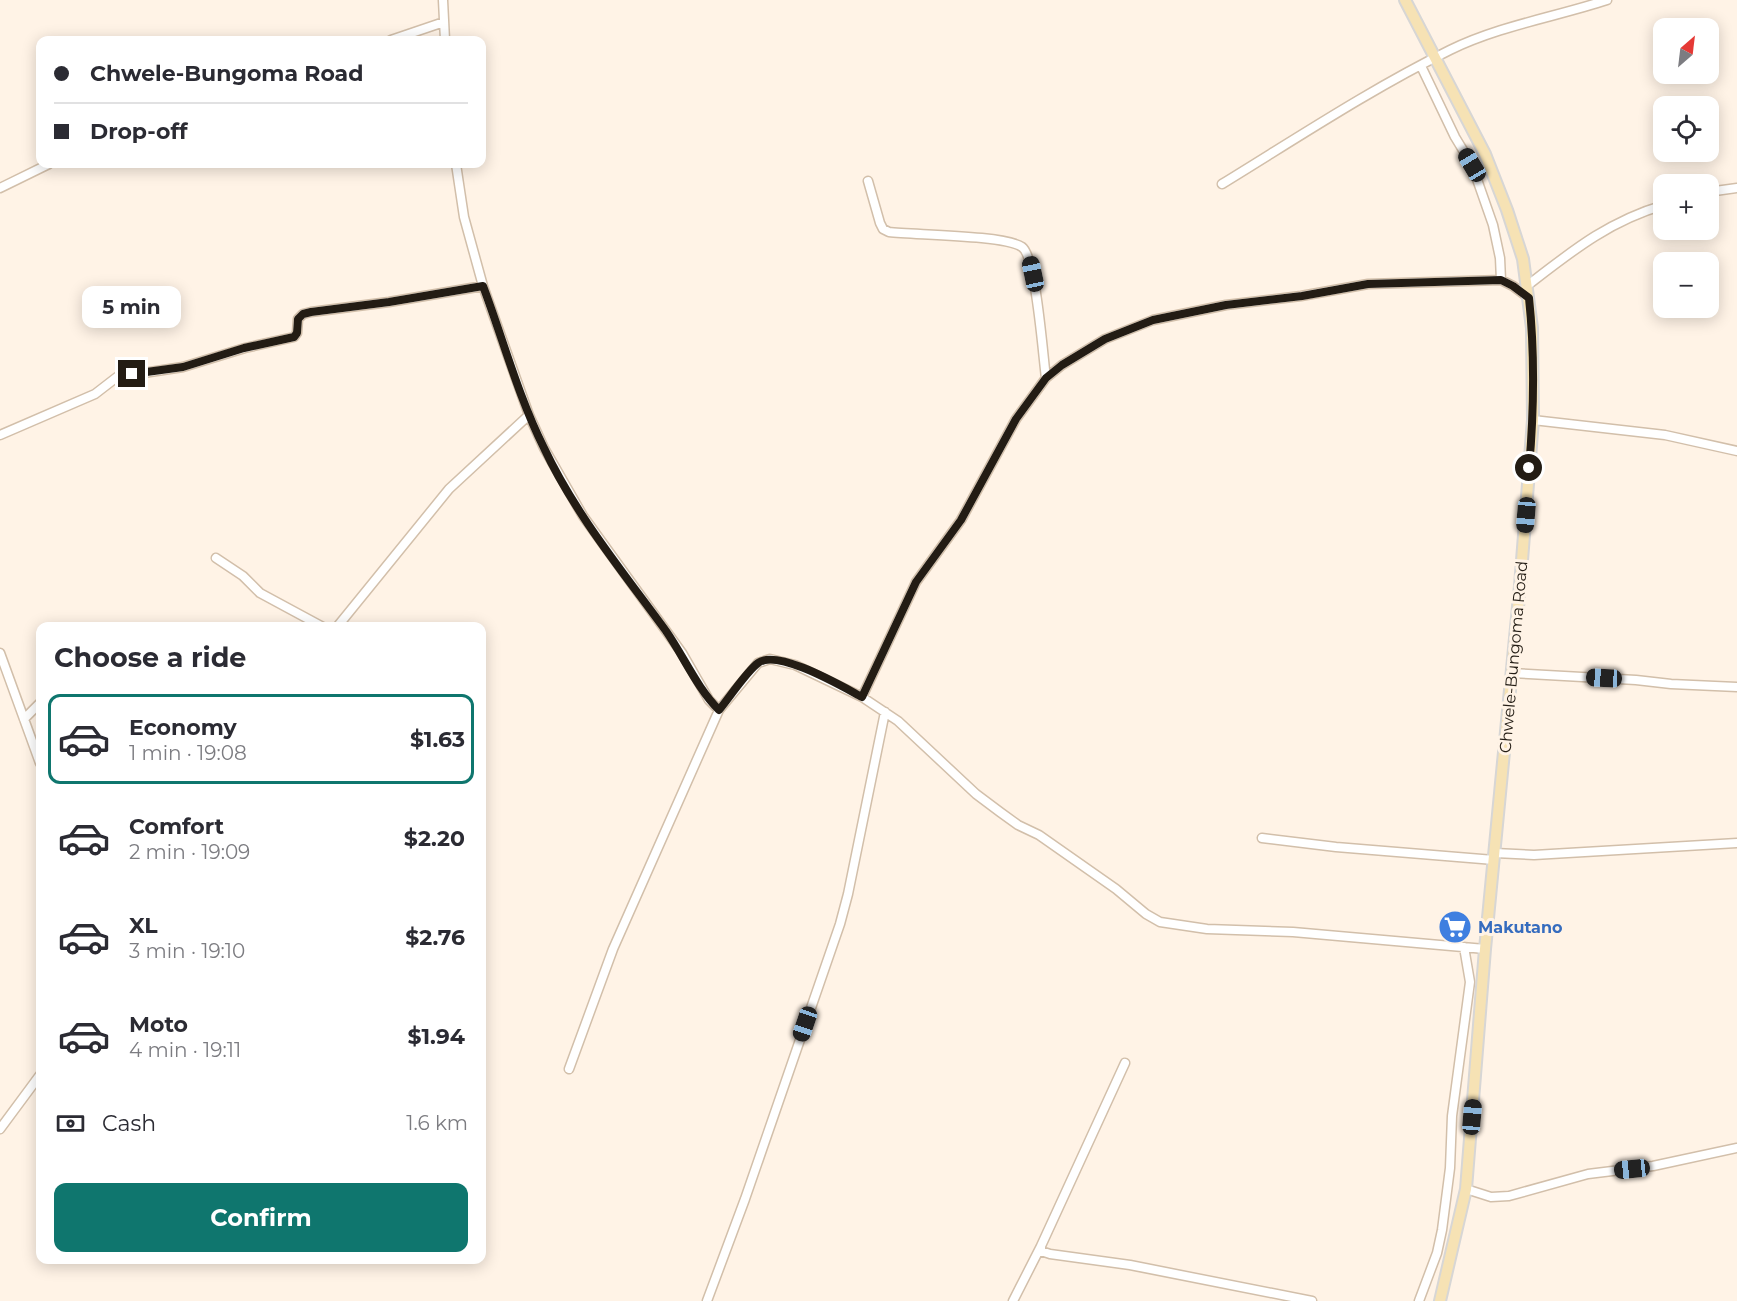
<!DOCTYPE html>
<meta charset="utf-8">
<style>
body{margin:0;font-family:Montserrat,sans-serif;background:#f2f2f3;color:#2b2b33;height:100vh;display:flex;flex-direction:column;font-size:22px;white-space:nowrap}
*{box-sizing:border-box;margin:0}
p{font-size:20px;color:#7c7c81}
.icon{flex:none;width:33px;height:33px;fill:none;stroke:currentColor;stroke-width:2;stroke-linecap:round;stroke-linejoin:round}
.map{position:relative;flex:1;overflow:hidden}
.sheet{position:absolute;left:36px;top:622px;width:450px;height:642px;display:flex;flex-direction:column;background:#fff;border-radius:12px;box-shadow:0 3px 15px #0003}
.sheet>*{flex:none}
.hud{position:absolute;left:36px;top:36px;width:450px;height:132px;border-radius:12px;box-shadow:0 3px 15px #0003;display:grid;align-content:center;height:132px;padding:0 18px;background:#fff}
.needle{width:39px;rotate:28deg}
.tools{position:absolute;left:1653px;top:18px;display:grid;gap:12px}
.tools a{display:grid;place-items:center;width:66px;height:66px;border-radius:12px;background:#fff;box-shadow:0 3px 15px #0003;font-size:30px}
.end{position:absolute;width:27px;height:27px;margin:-14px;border:8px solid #231c14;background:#fff;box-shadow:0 0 0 3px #fff}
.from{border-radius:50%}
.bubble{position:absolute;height:42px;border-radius:12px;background:#fff;box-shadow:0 3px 15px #0003;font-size:20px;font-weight:700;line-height:42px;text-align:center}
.car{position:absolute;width:18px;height:36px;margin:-18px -9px;border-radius:8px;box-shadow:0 0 4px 2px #0007;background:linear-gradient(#222 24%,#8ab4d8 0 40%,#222 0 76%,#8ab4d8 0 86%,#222 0)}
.hud b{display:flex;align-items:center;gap:21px;height:57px;font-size:22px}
.hud b+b{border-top:2px solid #e1e1e2}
.hud i{width:15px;height:15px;background:#2b2b33}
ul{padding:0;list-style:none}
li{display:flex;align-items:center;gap:18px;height:90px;margin:0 12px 9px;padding:0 6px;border:3px solid transparent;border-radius:12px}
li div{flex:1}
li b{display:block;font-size:22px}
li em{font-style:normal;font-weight:700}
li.active{border-color:#0f766e}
li>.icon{width:54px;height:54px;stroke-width:1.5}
h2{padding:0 18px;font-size:27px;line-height:72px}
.pay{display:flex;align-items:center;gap:15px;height:66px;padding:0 18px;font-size:22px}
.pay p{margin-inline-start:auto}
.primary-button{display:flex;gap:12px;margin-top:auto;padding:12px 18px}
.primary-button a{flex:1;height:69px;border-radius:12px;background:#0f766e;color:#fff;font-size:24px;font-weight:700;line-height:69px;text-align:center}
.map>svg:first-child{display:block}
</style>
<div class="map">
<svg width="1737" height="1301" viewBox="0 0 1737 1301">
<rect width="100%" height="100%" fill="#fff3e6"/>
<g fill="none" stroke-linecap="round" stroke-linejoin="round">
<defs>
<path id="minor" d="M443 0 445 40
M391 40 444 22
M1421 66 1455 137 1472 165 1493 225 1500 258 1501 280
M456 164 464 217 483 286 529 415 544 448 583 516 682 653 709 700 719 710 758 663 770 659 795 665 862 697 898 721 976 794 1000 812 1018 825 1039 835 1116 889 1146 914 1160 922 1207 929 1293 932 1485 949
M868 181 880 223 883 229 889 232C914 235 1005 235 1022 247 1036 256 1043 357 1046 378
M1222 184C1297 138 1371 89 1450 50 1499 26 1555 17 1607 0
M0 188 49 164
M1708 192 1737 188
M1528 285C1572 251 1609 221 1664 205
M1533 420 1665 435 1737 451
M0 435 95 394 117 377 183 367 245 348 294 337 297 333 298 319 303 314 311 312 389 302 483 286
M216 558 243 576 260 593 323 627
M337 627 449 489 529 415
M0 653 40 763
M1511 673 1636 680 1671 684 1737 687
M862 697 916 582 961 520 1016 419 1046 378 1062 365 1105 339 1153 320 1226 305 1301 296 1368 284 1501 280 1513 286 1529 298
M24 719 40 703
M1262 838 1336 847 1494 860
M1495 853 1534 855 1737 843
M1125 1063 1041 1246V1251L1050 1254 1130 1265 1312 1301
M569 1069 613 949 719 710
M0 1129 40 1075
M1466 1189 1491 1197 1509 1196 1588 1174 1653 1166 1737 1148
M707 1301 745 1199 840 924 848 894 885 712
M1013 1301 1041 1246
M1419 1301 1437 1253 1442 1230 1450 1168 1452 1116 1470 982 1464 947"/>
<path id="major" d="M1405 0 1485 154 1507 210 1523 259 1532 328 1533 420 1520 586 1485 949 1466 1189 1440 1301"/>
</defs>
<use href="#minor" stroke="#d2bfaa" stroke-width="11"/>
<use href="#major" stroke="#d7d6d5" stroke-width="14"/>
<use href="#minor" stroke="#fff" stroke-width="8"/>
<use href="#major" stroke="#f6e2b4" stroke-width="10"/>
</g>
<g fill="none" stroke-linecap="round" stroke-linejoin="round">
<path stroke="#231c14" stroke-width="8" d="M132 374 183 367 244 348 285 339 294 337 297 333 298 319 303 314 311 312 389 302 483 286C503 339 518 396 544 448 575 514 623 572 666 631 684 657 697 688 719 710 729 698 747 671 758 663 777 648 843 687 862 697L916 582 961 520 1016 419 1046 378 1062 365 1105 339 1153 320 1226 305 1302 296 1368 284 1501 280 1513 286 1529 298C1535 355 1534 411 1529 468"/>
</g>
<defs>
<symbol id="supermarket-disc" viewBox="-11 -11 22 22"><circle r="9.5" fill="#3f7fe0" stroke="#fff3e6"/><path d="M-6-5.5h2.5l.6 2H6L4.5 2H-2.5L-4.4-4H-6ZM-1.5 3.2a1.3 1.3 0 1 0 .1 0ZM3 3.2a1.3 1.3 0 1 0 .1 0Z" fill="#fff"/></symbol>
</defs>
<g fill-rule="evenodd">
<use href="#supermarket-disc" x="1436" y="908" width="38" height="38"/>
</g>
<g text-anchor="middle" stroke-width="6" stroke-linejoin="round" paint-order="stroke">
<g font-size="16" fill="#231c14" stroke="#fff3e6">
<text transform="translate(1513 657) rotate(-85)" y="6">Chwele-Bungoma Road</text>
</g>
<g font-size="16" font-weight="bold" fill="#366cbe" stroke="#fff3e6" text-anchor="start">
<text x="1478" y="933">Makutano</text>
</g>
</g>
</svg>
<div class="tools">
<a><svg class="needle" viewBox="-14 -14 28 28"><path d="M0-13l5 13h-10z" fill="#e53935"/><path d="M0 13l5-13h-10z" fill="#7c7c81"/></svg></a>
<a><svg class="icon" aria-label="locate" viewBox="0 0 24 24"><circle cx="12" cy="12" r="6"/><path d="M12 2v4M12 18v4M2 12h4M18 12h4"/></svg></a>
<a>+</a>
<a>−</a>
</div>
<i class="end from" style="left:1529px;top:468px"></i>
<i class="end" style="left:132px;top:374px"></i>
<div class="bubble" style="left:82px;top:286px;width:99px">5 min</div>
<i class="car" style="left:1472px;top:165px;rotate:329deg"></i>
<i class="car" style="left:1033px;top:274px;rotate:348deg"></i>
<i class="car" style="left:1526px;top:515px;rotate:185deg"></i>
<i class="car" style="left:1604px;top:678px;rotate:273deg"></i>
<i class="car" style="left:805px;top:1024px;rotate:199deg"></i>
<i class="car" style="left:1472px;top:1117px;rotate:5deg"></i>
<i class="car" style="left:1632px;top:1169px;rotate:264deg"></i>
<div class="hud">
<b><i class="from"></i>Chwele-Bungoma Road</b>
<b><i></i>Drop-off</b>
</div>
<section class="sheet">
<h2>Choose a ride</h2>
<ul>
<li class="active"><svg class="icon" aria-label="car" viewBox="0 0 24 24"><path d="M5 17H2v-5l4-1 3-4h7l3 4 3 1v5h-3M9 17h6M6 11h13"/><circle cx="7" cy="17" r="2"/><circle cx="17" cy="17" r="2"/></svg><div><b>Economy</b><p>1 min · 19:08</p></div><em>$1.63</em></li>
<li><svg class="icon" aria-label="car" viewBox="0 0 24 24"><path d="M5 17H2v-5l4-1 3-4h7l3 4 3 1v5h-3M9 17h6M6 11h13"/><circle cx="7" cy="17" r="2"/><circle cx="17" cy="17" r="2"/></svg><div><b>Comfort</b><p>2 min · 19:09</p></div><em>$2.20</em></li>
<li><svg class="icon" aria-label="car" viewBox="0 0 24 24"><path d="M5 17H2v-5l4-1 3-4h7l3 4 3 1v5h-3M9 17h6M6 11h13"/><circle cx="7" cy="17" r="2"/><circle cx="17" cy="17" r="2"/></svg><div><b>XL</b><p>3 min · 19:10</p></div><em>$2.76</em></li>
<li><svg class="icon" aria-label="car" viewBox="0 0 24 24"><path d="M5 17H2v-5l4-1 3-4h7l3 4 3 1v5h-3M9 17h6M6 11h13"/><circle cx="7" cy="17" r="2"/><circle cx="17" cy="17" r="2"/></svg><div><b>Moto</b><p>4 min · 19:11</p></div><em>$1.94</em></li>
</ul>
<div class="pay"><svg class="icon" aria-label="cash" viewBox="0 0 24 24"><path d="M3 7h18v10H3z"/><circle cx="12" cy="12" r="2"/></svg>Cash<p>1.6 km</p></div>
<div class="primary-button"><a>Confirm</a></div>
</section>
</div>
